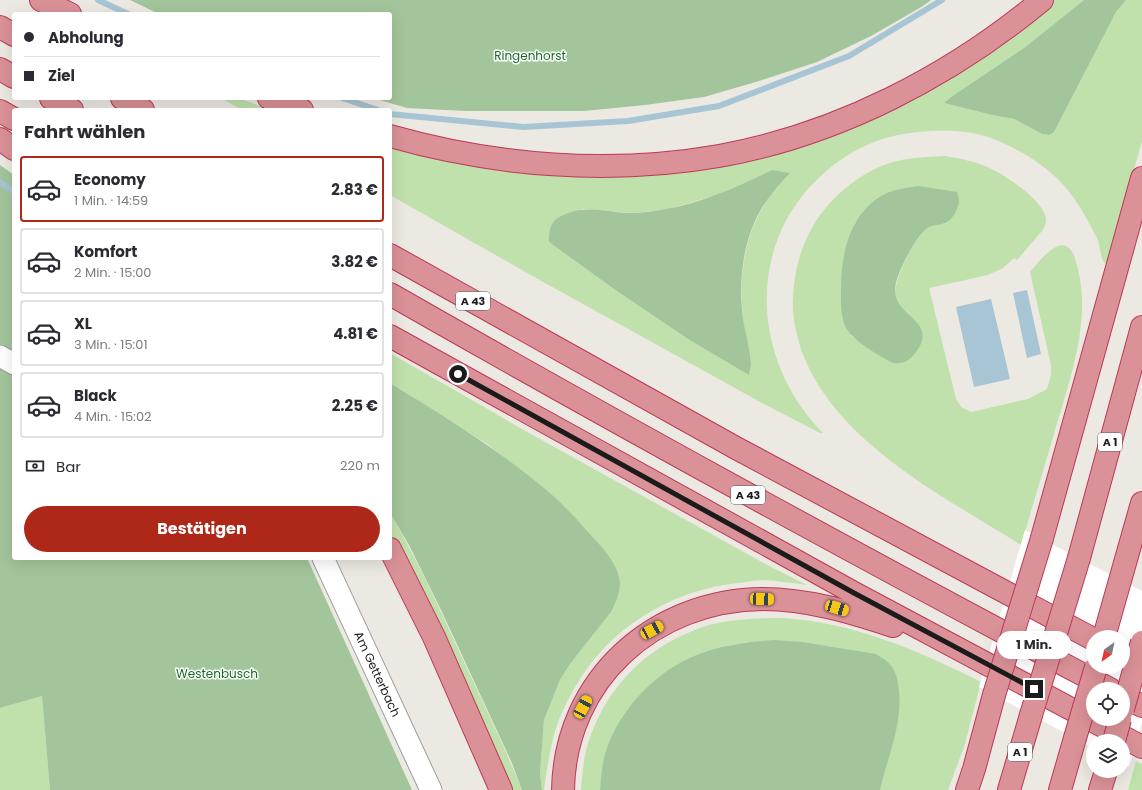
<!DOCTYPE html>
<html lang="de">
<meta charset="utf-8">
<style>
body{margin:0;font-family:Poppins,sans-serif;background:#f7f7f7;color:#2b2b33;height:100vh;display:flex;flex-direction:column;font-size:15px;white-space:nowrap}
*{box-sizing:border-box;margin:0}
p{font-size:13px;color:#7c7c81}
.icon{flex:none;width:22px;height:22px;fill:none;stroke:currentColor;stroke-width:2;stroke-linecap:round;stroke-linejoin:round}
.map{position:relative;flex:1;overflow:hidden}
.drawer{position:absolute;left:12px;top:108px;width:380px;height:452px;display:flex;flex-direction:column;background:#fff;border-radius:4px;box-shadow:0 4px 16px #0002}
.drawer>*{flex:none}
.banner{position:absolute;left:12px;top:12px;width:380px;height:88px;border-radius:4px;box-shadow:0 4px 16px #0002;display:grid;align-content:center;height:88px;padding:0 12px;background:#fff}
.needle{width:26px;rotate:213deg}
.fabs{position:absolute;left:1086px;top:630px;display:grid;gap:8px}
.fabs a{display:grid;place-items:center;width:44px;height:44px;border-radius:50%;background:#fff;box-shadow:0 4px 16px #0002;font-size:20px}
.end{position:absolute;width:18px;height:18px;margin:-9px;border:5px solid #1b1b1b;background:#fff;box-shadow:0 0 0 2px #fff}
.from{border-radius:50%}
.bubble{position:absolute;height:28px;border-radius:14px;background:#fff;box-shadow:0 4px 16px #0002;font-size:13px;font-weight:700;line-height:28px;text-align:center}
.car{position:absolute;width:12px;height:24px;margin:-12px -6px;border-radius:5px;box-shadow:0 0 3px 1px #0007;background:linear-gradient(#f5c518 24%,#345 0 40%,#f5c518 0 76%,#345 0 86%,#f5c518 0)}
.banner b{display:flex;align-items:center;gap:14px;height:38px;font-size:15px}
.banner b+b{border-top:1px solid #e1e1e2}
.banner i{width:10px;height:10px;background:#2b2b33}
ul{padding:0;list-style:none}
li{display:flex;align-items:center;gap:12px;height:66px;margin:0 8px 6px;padding:0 4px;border:2px solid #e1e1e2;border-radius:4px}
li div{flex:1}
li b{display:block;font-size:15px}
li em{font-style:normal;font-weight:700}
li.selected{border-color:#ad2818}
li>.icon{width:36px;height:36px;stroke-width:1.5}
h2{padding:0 12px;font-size:18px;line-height:48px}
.pay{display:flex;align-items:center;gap:10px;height:44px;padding:0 12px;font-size:15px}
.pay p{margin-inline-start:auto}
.cta{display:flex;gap:8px;margin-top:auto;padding:8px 12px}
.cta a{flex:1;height:46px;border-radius:24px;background:#ad2818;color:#fff;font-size:16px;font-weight:700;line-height:46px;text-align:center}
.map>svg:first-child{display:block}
</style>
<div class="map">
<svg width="1142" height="790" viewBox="0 0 1142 790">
<rect width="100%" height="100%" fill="#ebe9e1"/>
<path fill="#c0e0ac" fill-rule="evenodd" d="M1055 0H1084L1024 48 951 97 944 103 992 115 1014 119 1042 134 1049 135 1054 132 1116 12 1126 0H1142V141L1107 265C1099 260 1101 246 1097 238 1088 221 1079 203 1066 188 1049 167 1016 147 991 138 965 129 937 129 910 133 877 137 847 152 823 174 744 244 752 362 823 433H820L764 404 536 278 390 195V147L434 158 768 153 1035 16ZM789 173C780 184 770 194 763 207 743 240 739 279 743 317 744 332 750 347 751 362 751 366 750 371 749 374L688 339 614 289 549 242 582 209 631 213 664 210 717 195 743 184Z
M221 98H239L271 110H242Z
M945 156C959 158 972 161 985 166 1001 172 1046 201 1046 220 1046 224 1044 228 1042 231L1017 260 1014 258 1003 268 988 275 929 288 956 399 961 407 971 412 1028 399 1047 389 1051 375V365L1030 272C1039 262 1063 228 1074 256 1095 314 1070 378 1054 434 1043 471 1032 508 1021 545 943 496 833 441 801 349 796 332 792 316 793 299 794 270 801 245 816 221 834 194 864 169 897 161 913 157 929 157 945 156ZM864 210 945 223C938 224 931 225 925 230 914 239 889 288 896 301 900 308 915 322 921 329L893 363 851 336 844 254 855 223Z
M390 353 529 433 769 566 807 585C793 583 779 581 765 580 756 580 746 582 738 583 669 591 608 628 574 689 568 700 561 713 557 725 550 746 547 768 544 790H542L540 773 544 720 560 680 570 664 611 612 618 594 620 584 618 575 569 511 550 493 487 444 390 383Z
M390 513C421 566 446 623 472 679 489 716 507 752 522 790H511L407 564 390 532Z
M783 618C854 623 918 650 981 682L965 744 948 790H880L884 772 748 642C731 645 713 648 697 655 640 679 605 729 600 790H581C582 777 583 764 586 751 599 701 633 659 679 637 690 632 702 626 713 624 736 619 760 618 783 618Z
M42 696 50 790H0V708Z
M1136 761 1142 764V790H1128Z"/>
<path fill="#a3c59b" d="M130 0H931L923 6 871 36 817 62 759 81 704 97 645 105 584 111H465L407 108 373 98H390V14H159Z
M1084 0H1126L1116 12 1054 132 1049 135 1042 134 1014 119 992 115 944 103 951 97 1024 48Z
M0 165 14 175V558H307L412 790H50L42 696 0 708Z
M772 170 790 173C780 183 771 194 763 206 743 238 738 280 743 318 745 333 750 348 751 363 751 366 750 371 749 375L688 339 614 289 549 242C549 225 552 219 568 213 589 205 610 213 632 213 682 211 727 192 772 170Z
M918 186 957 192C958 195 959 198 959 201 959 208 952 221 945 223 936 226 930 224 923 232 914 241 899 270 896 283 887 317 941 318 916 352 909 361 904 364 893 363 881 357 853 341 847 329 840 318 841 301 841 288 841 252 851 211 885 194 895 189 907 188 918 186Z
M390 383C445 417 501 451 550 493 563 504 575 517 586 530 600 545 618 562 620 583 620 593 615 604 611 612L570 664 560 680 544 720 540 773 542 790H522L512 763 442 612 409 545 390 513Z
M774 640 802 642 876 654C882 658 888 661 892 667 897 674 898 683 899 691 902 727 888 755 880 790H600C601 777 602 763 606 751 620 708 657 670 699 654 723 645 748 642 774 640Z"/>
<path fill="#a7c5d4" d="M1027 290 1041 354 1027 358 1013 293Z
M991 299 1010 379 974 387 956 307Z"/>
<path fill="#fff" fill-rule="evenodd" d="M1025 530 1142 591V723L1129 767 1123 764V741H1093V748L979 687ZM1093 637H1123V667H1093ZM1093 689H1123V719H1093Z"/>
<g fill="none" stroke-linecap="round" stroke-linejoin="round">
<path stroke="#a7c5d4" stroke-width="6" d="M98 0 128 14
M342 98 378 110
M390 114 524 127 628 121 719 106 849 56 942 0
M0 182 14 192"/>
<defs>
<g id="minor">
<path d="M0 356 14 364"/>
<path id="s1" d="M323 558 431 790"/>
</g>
<path id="highway" d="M41 0 70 14
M0 27 14 35
M0 69 14 77
M51 98 72 110
M122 98 143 110
M269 98 302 110
M0 111 14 119
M390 136C496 166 610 175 719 156 837 135 951 76 1042 0
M0 139 14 149
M390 255 736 448 1093 639
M390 294C628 430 868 561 1110 689
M390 336 854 593 1142 747
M1042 538 1142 178
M390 549 434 637 501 790
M1079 558 1142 327
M1104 637 1142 503
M1123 655 1142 665
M1123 696 1142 706
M563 790C565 679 654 600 763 599 807 599 851 612 893 626
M967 790 974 769 994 695
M1009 790 1031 715
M1060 790 1075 738
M1100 790 1106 771"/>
</defs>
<use href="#minor" stroke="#9c9c9c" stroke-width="23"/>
<use href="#highway" stroke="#be3958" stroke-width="24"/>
<use href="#minor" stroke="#fff" stroke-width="21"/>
<use href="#highway" stroke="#da9197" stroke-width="22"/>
<defs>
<path id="highway-bridge" d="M994 695 1042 538
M1123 709 1142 642
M1031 715 1079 558
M1075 738 1096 667
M1114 741 1120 719"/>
</defs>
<use href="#highway-bridge" stroke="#be3958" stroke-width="24" stroke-linecap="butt"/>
<use href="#highway-bridge" stroke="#da9197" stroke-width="22"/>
</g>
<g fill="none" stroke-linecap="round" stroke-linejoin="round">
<path stroke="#1b1b1b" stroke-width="5" d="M458 374 854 593 1034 689"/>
</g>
<g text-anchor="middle" stroke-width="3" stroke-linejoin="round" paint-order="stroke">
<g fill="#fff" stroke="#5f5f5f" stroke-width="1">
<rect x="456" y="292" width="34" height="18" rx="3"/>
<rect x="1098" y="433" width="24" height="18" rx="3"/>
<rect x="731" y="486" width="34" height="18" rx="3"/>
<rect x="1008" y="743" width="24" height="18" rx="3"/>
</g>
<g font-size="11" font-weight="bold" fill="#1b1b1b">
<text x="473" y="305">A 43</text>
<text x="1110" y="446">A 1</text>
<text x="748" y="499">A 43</text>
<text x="1020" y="756">A 1</text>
</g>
<g font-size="12" fill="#186927" stroke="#fff">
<text x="530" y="60">Ringenhorst</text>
<text x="217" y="678">Westenbusch</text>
</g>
<g font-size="12" fill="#1b1b1b" stroke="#fff">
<text dy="4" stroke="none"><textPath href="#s1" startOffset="128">Am Getterbach</textPath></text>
</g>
</g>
</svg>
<div class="fabs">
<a><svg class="needle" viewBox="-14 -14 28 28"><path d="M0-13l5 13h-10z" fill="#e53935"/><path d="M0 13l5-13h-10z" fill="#7c7c81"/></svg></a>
<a><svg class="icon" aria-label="locate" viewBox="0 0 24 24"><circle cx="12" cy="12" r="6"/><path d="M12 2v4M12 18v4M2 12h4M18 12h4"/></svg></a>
<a><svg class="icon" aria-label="layers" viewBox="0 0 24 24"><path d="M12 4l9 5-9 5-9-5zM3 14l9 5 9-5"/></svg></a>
</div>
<i class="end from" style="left:458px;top:374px"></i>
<i class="end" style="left:1034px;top:689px"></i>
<div class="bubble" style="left:997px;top:631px;width:74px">1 Min.</div>
<i class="car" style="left:762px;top:599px;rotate:92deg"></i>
<i class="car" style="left:837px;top:608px;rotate:107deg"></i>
<i class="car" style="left:652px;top:630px;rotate:62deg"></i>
<i class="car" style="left:583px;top:707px;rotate:28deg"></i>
<div class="banner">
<b><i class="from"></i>Abholung</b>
<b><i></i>Ziel</b>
</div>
<section class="drawer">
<h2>Fahrt wählen</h2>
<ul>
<li class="selected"><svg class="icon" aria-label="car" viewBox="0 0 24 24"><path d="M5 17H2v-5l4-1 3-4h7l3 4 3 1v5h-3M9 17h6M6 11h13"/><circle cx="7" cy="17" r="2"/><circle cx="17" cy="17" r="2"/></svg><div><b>Economy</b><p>1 Min. · 14:59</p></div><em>2.83 €</em></li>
<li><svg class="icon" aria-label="car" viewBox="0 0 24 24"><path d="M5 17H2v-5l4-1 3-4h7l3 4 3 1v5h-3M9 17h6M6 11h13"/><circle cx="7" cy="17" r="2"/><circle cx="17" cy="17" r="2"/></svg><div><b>Komfort</b><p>2 Min. · 15:00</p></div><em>3.82 €</em></li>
<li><svg class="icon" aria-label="car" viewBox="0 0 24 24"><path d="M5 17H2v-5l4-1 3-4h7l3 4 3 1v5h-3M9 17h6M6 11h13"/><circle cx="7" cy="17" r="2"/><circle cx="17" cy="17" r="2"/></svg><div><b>XL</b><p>3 Min. · 15:01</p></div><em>4.81 €</em></li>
<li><svg class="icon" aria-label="car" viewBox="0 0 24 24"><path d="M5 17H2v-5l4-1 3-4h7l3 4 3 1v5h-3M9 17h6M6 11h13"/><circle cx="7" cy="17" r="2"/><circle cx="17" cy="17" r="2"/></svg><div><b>Black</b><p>4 Min. · 15:02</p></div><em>2.25 €</em></li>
</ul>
<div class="pay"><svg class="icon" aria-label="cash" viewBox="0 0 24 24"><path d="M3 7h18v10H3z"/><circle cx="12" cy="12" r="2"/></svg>Bar<p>220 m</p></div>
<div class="cta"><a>Bestätigen</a></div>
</section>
</div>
